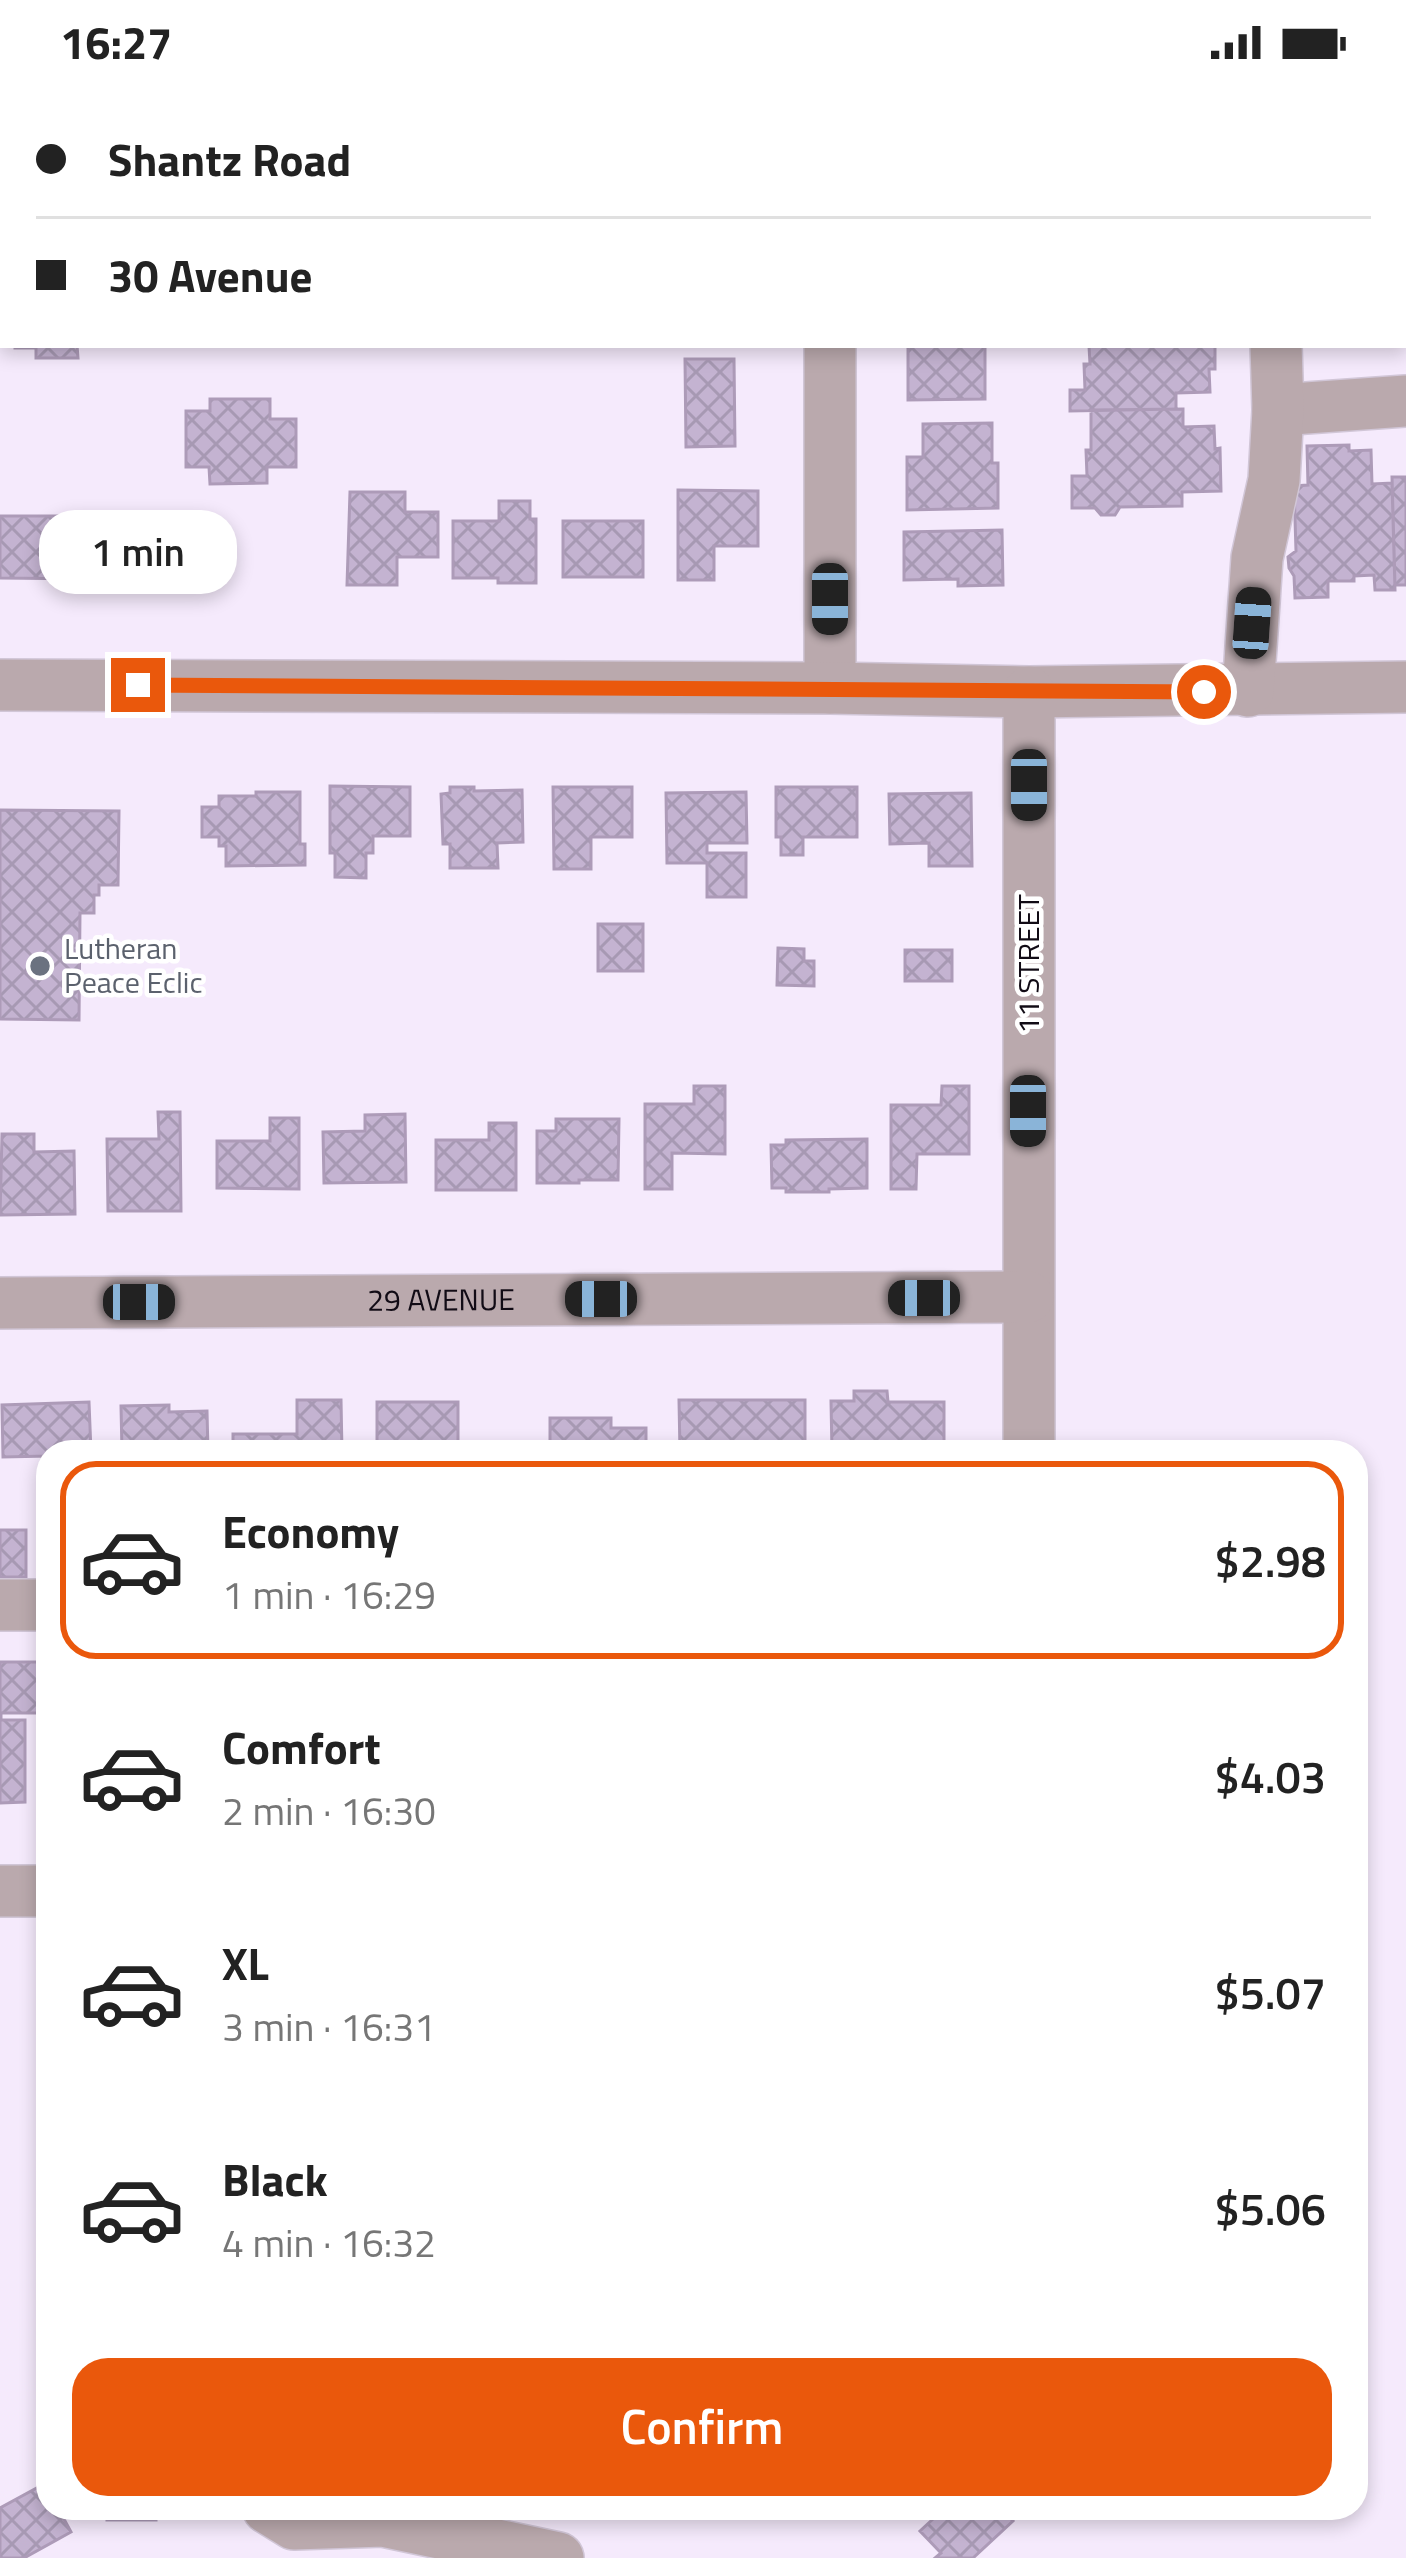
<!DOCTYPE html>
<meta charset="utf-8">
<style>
body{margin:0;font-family:"Titillium Web",sans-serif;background:#f6f6f6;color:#222;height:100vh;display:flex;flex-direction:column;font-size:45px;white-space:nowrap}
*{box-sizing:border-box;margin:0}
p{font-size:39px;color:#767676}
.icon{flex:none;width:66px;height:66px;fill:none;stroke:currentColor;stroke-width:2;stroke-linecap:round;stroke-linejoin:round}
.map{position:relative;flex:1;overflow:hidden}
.drawer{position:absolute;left:36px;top:1356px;width:1332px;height:1080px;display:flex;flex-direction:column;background:#fff;border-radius:36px;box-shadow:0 6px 18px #0003}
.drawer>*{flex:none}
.top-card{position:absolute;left:0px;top:0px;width:1407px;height:264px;box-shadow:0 6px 18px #0003;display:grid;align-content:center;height:264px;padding:0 36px;background:#fff}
.end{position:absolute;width:54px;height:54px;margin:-27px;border:15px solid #ea580c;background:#fff;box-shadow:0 0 0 6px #fff}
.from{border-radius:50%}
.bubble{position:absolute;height:84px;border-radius:36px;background:#fff;box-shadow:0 6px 18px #0003;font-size:39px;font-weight:600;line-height:84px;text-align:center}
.car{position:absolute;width:36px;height:72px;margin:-36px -18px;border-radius:15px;box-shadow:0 0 9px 3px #0007;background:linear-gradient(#222 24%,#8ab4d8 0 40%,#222 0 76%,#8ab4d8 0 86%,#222 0)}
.top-card b{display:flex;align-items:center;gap:42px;height:114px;font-size:45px}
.top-card b+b{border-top:3px solid #e0e0e0}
.top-card i{width:30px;height:30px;background:#222}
ul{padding:21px 0 0;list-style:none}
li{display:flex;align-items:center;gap:36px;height:198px;margin:0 24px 18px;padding:0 12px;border:6px solid transparent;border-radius:36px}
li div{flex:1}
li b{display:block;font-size:45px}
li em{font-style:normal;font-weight:600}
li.selected{border-color:#ea580c}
li>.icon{width:108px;height:108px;stroke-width:1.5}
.action{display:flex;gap:24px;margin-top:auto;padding:24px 36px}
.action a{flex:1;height:138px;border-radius:36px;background:#ea580c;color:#fff;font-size:48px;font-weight:600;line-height:138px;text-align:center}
.status{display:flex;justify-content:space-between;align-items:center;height:84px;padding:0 60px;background:#fff;direction:ltr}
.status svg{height:33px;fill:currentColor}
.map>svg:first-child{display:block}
</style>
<div class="status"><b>16:27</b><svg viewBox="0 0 49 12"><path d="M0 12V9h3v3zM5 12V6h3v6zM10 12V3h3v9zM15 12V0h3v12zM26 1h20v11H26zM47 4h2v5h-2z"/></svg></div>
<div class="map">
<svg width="1406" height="2474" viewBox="0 0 1406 2474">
<defs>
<pattern id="building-cross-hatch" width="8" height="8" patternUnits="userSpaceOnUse" patternTransform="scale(3)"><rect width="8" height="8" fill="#c4b3d1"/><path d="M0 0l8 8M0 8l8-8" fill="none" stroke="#a799b3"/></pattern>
</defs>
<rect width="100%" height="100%" fill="#f5eafc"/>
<path fill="url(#building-cross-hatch)" stroke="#ad9bb8" stroke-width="3" d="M157 0H219L217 3H162Z
M266 0H348L347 3H264Z
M787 0H854L852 3H793Z
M1083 0H1218V3H1083Z
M1404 130 1406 158 1404 224Z
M15 261H77L78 274H36V264H15Z
M908 261H985V315L908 316Z
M1076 261H1215V285H1209L1210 308 1176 309V325L1070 327V306H1085L1084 280H1090L1089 262Z
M685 275H734L735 362 686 363Z
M210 315H270V335H296V383H267V399L210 400 209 383H186V327H210Z
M1183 325V343L1214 342 1215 365 1220 364 1221 407 1182 408V422L1120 423 1115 431H1101L1095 424H1072V392H1087L1086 366H1091V326Z
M992 339V379H998V424L907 426V373H923V340Z
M1349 361V367L1371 366 1372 400 1392 399 1395 506H1375L1374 491 1354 492V497H1328V513L1295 514 1294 492 1289 484 1288 473 1296 467 1294 402 1308 401 1307 362Z
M1392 393H1406V501H1395Z
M678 406 758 407V462H714V496H678Z
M350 408H405V428H438V473H397V501H347Z
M499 417H530V435H536V499H498V494H453V437H499Z
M0 432H90V495L0 494Z
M563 437H643V493H563Z
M1002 446 1003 501 958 502V495L904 496V448Z
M330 702 410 703V752H373V769H366V794L335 793V769H330Z
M450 703H474V707L522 706 523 758 497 759 498 784H450V760H443L441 710 450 709Z
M553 703H632V753H591V785H554Z
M776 703H857V753H803V771H781V753H776Z
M256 708H300V760H305V781L226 782V762H219V753H202V723H219V712H256Z
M746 708 747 759H707V769H746V813H707V779H667L666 709Z
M971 709 972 782H929V759L890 760 889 710Z
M0 726 119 727 118 801H99V811H94V829H80L79 936 0 935Z
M598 840H643V887H598Z
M778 864 804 865V877H814V902L777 901Z
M905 866H952V897H905Z
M694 1002H725V1070L672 1069V1105H645V1020H694Z
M942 1002H969V1070H917L916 1105H891V1021H941Z
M158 1028H180L181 1127H108L107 1055H159Z
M405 1030 406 1098 324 1099 323 1048 365 1047V1031Z
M270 1034H299V1105L217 1104V1057H270Z
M556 1035H619L618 1096H579V1099H537V1047H556Z
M489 1039H516V1106H436V1056H489Z
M2 1050H34V1068L74 1067 75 1130 0 1131Z
M867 1055V1104L829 1105V1108H786V1104H772L771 1061H786V1056Z
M854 1307H887L888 1318H944V1368H832L831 1317H854Z
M297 1316H341L342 1368H233V1350H297Z
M679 1316H805V1368H680Z
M89 1318 91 1368H48V1372L3 1373 2 1321Z
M377 1318H458V1368H377Z
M169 1321V1328L207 1327 208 1368H122L121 1322Z
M550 1334H611V1344H646V1368H550Z
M0 1446H26V1493H0Z
M0 1578H48V1629H1V1636H25V1718L0 1719Z
M44 2400 48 2407V2424H58L71 2448 24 2474H0V2424Z
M107 2424H156V2436H107Z
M945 2424H1001L1013 2437 973 2474H935L941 2469 920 2447Z"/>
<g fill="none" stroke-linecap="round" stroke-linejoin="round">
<defs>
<g id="minor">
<path d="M584 0 589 3"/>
<path d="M1275 0V3"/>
<path d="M830 261V604"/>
<path d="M1278 326 1406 317"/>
<path d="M0 601 830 604 1029 608 1406 603"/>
<path d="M1248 607 1257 474 1274 396 1278 326 1276 261"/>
<path d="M1029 608V1368"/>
<path id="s1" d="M0 1219 1028 1213"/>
<path d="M0 1521H48"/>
<path d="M0 1807H48"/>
<path d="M268 2424 294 2440 383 2437 558 2474"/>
</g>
</defs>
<use href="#minor" stroke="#d1c6d7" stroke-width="54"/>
<use href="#minor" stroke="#baa9ad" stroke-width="51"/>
</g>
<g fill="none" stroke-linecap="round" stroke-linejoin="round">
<path stroke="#ea580c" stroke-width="15" d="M138 601 1204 608"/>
</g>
<circle fill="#6b7280" stroke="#fff" stroke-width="4.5" cx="40" cy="882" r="12"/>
<g text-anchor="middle" stroke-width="9" stroke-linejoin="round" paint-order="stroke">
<g font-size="30" fill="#5b616d" stroke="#fff" text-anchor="start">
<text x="64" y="875">Lutheran<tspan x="64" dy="34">Peace Eclic</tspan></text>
</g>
<g font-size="30" fill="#110b15" stroke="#fff">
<text transform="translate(1029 880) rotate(-90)" y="10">11 STREET</text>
<text dy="10" stroke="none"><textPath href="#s1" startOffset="441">29 AVENUE</textPath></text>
</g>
</g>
</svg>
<i class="end from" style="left:1204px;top:608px"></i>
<i class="end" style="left:138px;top:601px"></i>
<div class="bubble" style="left:39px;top:426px;width:198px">1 min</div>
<i class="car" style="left:830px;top:515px;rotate:180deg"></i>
<i class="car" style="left:1252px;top:539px;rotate:4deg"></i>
<i class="car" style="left:1029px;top:701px;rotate:180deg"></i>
<i class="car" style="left:1028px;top:1027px;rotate:180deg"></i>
<i class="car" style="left:924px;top:1214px;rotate:270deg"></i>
<i class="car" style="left:601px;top:1215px;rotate:270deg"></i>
<i class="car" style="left:139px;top:1218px;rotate:90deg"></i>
<div class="top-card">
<b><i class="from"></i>Shantz Road</b>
<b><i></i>30 Avenue</b>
</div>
<section class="drawer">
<ul>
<li class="selected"><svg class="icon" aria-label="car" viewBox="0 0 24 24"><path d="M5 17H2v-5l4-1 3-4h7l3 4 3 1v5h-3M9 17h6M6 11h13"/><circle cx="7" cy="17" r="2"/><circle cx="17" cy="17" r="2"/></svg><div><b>Economy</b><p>1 min · 16:29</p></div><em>$2.98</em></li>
<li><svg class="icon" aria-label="car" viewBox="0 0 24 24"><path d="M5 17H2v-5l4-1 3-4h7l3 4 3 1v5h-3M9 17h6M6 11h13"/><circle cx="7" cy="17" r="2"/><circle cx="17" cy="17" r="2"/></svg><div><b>Comfort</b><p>2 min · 16:30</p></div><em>$4.03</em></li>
<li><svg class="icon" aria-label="car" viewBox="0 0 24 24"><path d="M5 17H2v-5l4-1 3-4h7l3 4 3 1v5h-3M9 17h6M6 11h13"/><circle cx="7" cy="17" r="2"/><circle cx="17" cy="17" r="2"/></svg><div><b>XL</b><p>3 min · 16:31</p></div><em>$5.07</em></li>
<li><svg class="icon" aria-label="car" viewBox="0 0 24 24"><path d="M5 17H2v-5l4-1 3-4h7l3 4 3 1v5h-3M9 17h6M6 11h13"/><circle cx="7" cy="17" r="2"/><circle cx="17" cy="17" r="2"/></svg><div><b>Black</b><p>4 min · 16:32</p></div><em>$5.06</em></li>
</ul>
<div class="action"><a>Confirm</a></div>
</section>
</div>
